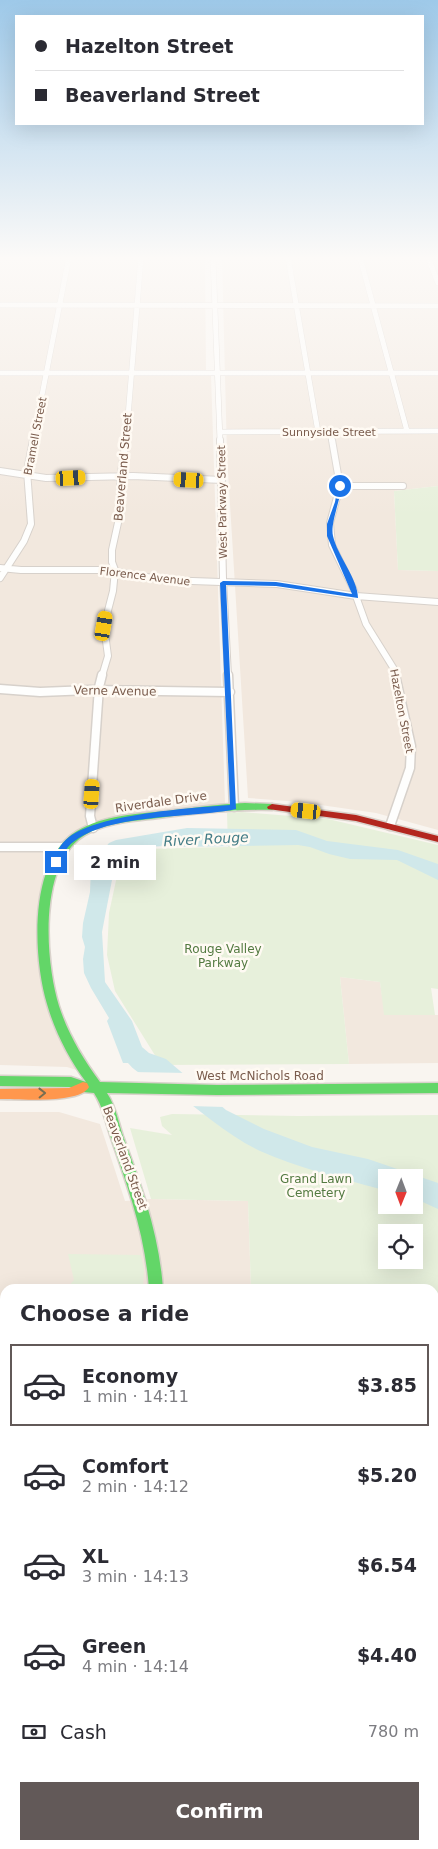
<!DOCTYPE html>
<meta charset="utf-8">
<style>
body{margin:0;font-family:"DejaVu Sans",sans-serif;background:#f2f2f3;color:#2b2b33;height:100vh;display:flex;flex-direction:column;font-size:19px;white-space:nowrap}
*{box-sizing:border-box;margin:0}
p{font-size:16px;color:#7c7c81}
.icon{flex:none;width:28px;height:28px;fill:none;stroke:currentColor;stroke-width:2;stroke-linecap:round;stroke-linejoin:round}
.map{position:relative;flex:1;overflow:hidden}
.details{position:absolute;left:0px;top:1284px;width:439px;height:566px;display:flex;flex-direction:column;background:#fff;border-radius:15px 15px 0 0;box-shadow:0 5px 20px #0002}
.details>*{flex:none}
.top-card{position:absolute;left:15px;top:15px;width:409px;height:110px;border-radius:0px;box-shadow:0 5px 20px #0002;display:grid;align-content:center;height:110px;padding:0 20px;background:#fff}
.needle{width:32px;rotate:181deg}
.tools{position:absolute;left:378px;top:1169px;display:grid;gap:10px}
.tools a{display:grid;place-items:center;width:45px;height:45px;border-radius:0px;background:#fff;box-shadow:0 5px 20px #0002;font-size:25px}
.end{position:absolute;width:22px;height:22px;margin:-11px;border:6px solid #1a73e8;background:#fff;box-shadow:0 0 0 2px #fff}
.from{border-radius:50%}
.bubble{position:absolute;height:35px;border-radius:0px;background:#fff;box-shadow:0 5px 20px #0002;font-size:16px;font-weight:700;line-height:35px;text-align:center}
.car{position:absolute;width:15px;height:30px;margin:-15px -8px;border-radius:6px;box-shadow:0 0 4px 1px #0007;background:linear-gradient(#f5c518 24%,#345 0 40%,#f5c518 0 76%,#345 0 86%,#f5c518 0)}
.top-card b{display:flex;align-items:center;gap:18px;height:48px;font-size:19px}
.top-card b+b{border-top:1px solid #e1e1e2}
.top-card i{width:12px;height:12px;background:#2b2b33}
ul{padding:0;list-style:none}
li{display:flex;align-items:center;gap:15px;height:82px;margin:0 10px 8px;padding:0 10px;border:2px solid transparent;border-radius:0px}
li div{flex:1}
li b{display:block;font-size:19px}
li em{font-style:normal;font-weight:700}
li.on{border-color:#625958}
li>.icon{width:45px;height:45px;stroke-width:1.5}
h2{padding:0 20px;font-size:22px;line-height:60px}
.pay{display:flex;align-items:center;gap:12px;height:55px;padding:0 20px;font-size:19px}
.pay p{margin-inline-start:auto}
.button{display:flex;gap:10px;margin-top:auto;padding:10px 20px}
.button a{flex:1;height:58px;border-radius:0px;background:#625958;color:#fff;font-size:20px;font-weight:700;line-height:58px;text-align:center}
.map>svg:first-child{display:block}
</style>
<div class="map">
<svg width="438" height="1849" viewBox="0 0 438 1849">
<rect width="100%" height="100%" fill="#f9f5f0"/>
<path fill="#f2e8de" d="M0 257H205L206 371H0Z
M222 257H438V486L394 491 398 570 438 571V830L376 813 300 802 248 798 227 455Z
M211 375 225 804 214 807 122 819 84 831 54 862 44 980 83 1072 67 1067 0 1065V376Z
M340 977 380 982 385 1015H438V1063L349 1064Z
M0 1112H59L100 1124 125 1201 151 1199 248 1201 251 1289H5V1845H272L273 1849H0Z"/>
<path fill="#e7f0db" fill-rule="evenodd" d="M438 486V571L398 570 394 491Z
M242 812 328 819 438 845V989L431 988 435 1015H384L380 982 340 977 349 1064 161 1065 115 991 107 955 109 913 120 862 142 849 228 847 227 813Z
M172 1114 298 1116 438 1115V1849H273L272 1845H434V1289H251L248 1201 151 1199 130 1128 172 1135 162 1126 160 1117ZM386 1178H414V1205H386ZM386 1232H414V1260H386Z
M68 1254 141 1255 144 1270 143 1289H66L74 1280Z"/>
<path fill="#d0e8ea" d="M187 828 296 830 327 841 398 850 438 864V880L397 860 350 859 329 854 310 847 298 845 177 847 165 846 146 847 135 849 122 856 112 880 102 932 105 982 132 1021 142 1047 149 1053 166 1059 226 1110 264 1129 312 1147 368 1159 438 1183V1209L414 1198V1178H386V1190L380 1189C340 1178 298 1168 260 1151 229 1137 198 1108 170 1089 156 1080 138 1076 128 1063H123L107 1021 109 1018 91 988 84 973 83 959 85 947 82 937 83 923 90 892 91 865 109 843 116 840Z"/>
<path fill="#f9f5f0" d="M132 1072 187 1073 225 1107 190 1106 163 1087Z"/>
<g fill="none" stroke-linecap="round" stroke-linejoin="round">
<defs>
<path id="street-far3" d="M213 257 220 441
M288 257 318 432
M360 257 407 431
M428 257 438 283
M0 305 438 306
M0 373H438
M220 432 438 431
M330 432 332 441
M33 441 69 257
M126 441 141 257"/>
<path id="street-far2" d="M220 440 223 579 228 676
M332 440 340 486 330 523 332 545 353 588 366 624 394 669 396 676
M0 471 46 478 133 476 222 480
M340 486H403
M0 568 21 570H106L164 580 277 584 356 596 438 602
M0 578 24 541 31 524 27 471 33 440
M102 676 108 656 104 626 113 591 115 570 112 562V550L121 509 120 479 126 440"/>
<path id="street-far1" d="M228 675 234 807
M0 689 40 692 90 690 230 692
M390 826 410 768 411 746 395 675
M93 828 90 816 99 687 102 675
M0 847H63"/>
<path id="street" d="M0 1517H5
M42 1849 44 1845"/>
<path id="fast" d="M245 803 272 804 277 807 272 810C236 809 201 813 166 817 139 821 109 821 85 835 38 863 45 961 59 1006 68 1034 83 1059 100 1082L217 1085 438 1083V1093L217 1095 107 1093C116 1107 118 1121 123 1136 142 1188 159 1233 163 1289H149C145 1233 128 1188 110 1135 105 1120 103 1107 94 1093L83 1092 70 1087 0 1086V1076L71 1077 86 1082C69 1059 55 1032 47 1004 33 957 28 860 77 831 104 815 136 814 166 811 192 808 219 804 245 803Z"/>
<path id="slow" d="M83 1082 87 1083 89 1087C80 1104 19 1099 0 1099V1089L69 1088Z"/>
<path id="jam" d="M272 804 356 815 438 836V842L356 821 268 809 267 807Z"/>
</defs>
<use href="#street-far3" stroke="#d7d1cb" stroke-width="6"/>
<use href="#street-far2" stroke="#d7d1cb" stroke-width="8"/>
<use href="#street-far1" stroke="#d7d1cb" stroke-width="11"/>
<use href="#street" stroke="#d7d1cb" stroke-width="16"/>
<use href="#fast" stroke="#d9d2cb" stroke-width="3"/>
<use href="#slow" stroke="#d9d2cb" stroke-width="3"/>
<use href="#jam" stroke="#d9d2cb" stroke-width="3"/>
<use href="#street-far3" stroke="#fefefd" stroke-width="5"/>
<use href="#street-far2" stroke="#fefefd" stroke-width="6"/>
<use href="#street-far1" stroke="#fefefd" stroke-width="8"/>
<use href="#street" stroke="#fefefd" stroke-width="13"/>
<use href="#fast" fill="#63d668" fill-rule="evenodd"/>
<use href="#slow" fill="#ff974d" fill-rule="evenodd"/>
<use href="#jam" fill="#b3261e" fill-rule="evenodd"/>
</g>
<defs><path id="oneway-chevron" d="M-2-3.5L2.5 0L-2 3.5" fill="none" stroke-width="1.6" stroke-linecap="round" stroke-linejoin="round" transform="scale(1.25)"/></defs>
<use stroke="#776e51" href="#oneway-chevron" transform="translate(42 1093) rotate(-1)"/>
<linearGradient id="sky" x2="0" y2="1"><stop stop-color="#9ec9e9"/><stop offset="0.5" stop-color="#fcfaf8"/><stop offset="1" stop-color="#fcfaf8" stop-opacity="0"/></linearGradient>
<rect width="438" height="516" fill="url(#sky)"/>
<path fill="#1a73e8" d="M338 485 342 486C340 500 330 525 333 536 337 555 358 579 358 598L276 586 226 585 236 809C191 819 101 812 68 847 64 852 62 858 59 864H53L52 862C57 852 60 844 69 837 99 814 190 808 230 805L220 583 223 581 276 582 352 594 327 536V524L335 502Z"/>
<g text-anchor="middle" stroke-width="5" stroke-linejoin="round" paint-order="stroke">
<g font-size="11" fill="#7a5c4d" stroke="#fffaf3">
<text x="329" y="436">Sunnyside Street</text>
<text transform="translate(35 436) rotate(-79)" y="4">Bramell Street</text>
<text transform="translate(222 502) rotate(-91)" y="4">West Parkway Street</text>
<text transform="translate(145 576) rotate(7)" y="4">Florence Avenue</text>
<text transform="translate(402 711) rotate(79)" y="4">Hazelton Street</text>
</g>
<g font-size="12" fill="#7a5c4d" stroke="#fffaf3">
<text transform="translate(123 467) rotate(-85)" y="4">Beaverland Street</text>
<text transform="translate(115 691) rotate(1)" y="4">Verne Avenue</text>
<text transform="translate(161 802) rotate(-8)" y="4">Riverdale Drive</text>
<text x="260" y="1080">West McNichols Road</text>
<text transform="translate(125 1158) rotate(70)" y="4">Beaverland Street</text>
</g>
<g font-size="12" fill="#537a41" stroke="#fffaf3">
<text x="223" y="953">Rouge Valley<tspan x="223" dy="14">Parkway</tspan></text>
<text x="316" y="1183">Grand Lawn<tspan x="316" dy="14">Cemetery</tspan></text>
</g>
<g font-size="14" font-style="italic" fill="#437c86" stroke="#fffaf3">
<text transform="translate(206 839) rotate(-3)" y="5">River Rouge</text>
</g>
</g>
</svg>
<div class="tools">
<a><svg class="needle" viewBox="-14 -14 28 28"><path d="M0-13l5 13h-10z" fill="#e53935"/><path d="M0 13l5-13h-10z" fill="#7c7c81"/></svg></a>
<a><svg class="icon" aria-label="locate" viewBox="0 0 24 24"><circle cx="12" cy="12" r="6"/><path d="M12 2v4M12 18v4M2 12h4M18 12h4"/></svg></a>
</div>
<i class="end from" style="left:340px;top:486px"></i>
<i class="end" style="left:56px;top:862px"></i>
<div class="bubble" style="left:74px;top:845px;width:82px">2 min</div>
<i class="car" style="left:71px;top:478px;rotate:87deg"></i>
<i class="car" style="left:189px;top:480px;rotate:273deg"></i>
<i class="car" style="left:104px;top:626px;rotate:10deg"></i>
<i class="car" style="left:92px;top:794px;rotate:4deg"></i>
<i class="car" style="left:306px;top:811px;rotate:276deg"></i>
<div class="top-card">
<b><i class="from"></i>Hazelton Street</b>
<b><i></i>Beaverland Street</b>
</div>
<section class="details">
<h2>Choose a ride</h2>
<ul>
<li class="on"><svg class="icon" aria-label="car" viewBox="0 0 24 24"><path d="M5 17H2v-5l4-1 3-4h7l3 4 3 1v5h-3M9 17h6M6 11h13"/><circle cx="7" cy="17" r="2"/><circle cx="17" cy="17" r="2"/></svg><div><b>Economy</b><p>1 min · 14:11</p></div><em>$3.85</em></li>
<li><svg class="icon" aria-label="car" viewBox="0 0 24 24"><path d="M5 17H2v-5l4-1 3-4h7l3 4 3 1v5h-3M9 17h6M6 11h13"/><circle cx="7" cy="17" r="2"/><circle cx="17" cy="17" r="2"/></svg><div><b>Comfort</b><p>2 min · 14:12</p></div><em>$5.20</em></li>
<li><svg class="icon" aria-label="car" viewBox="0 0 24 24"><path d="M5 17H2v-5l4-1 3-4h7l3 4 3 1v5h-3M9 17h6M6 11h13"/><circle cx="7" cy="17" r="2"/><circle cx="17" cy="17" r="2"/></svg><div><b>XL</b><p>3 min · 14:13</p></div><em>$6.54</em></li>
<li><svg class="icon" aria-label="car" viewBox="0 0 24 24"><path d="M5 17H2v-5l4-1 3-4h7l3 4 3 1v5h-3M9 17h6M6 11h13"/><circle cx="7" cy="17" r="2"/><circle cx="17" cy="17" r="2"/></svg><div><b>Green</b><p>4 min · 14:14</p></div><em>$4.40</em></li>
</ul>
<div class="pay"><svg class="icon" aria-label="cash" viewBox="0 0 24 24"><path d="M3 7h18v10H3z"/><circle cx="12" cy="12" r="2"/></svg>Cash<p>780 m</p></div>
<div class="button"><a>Confirm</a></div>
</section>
</div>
